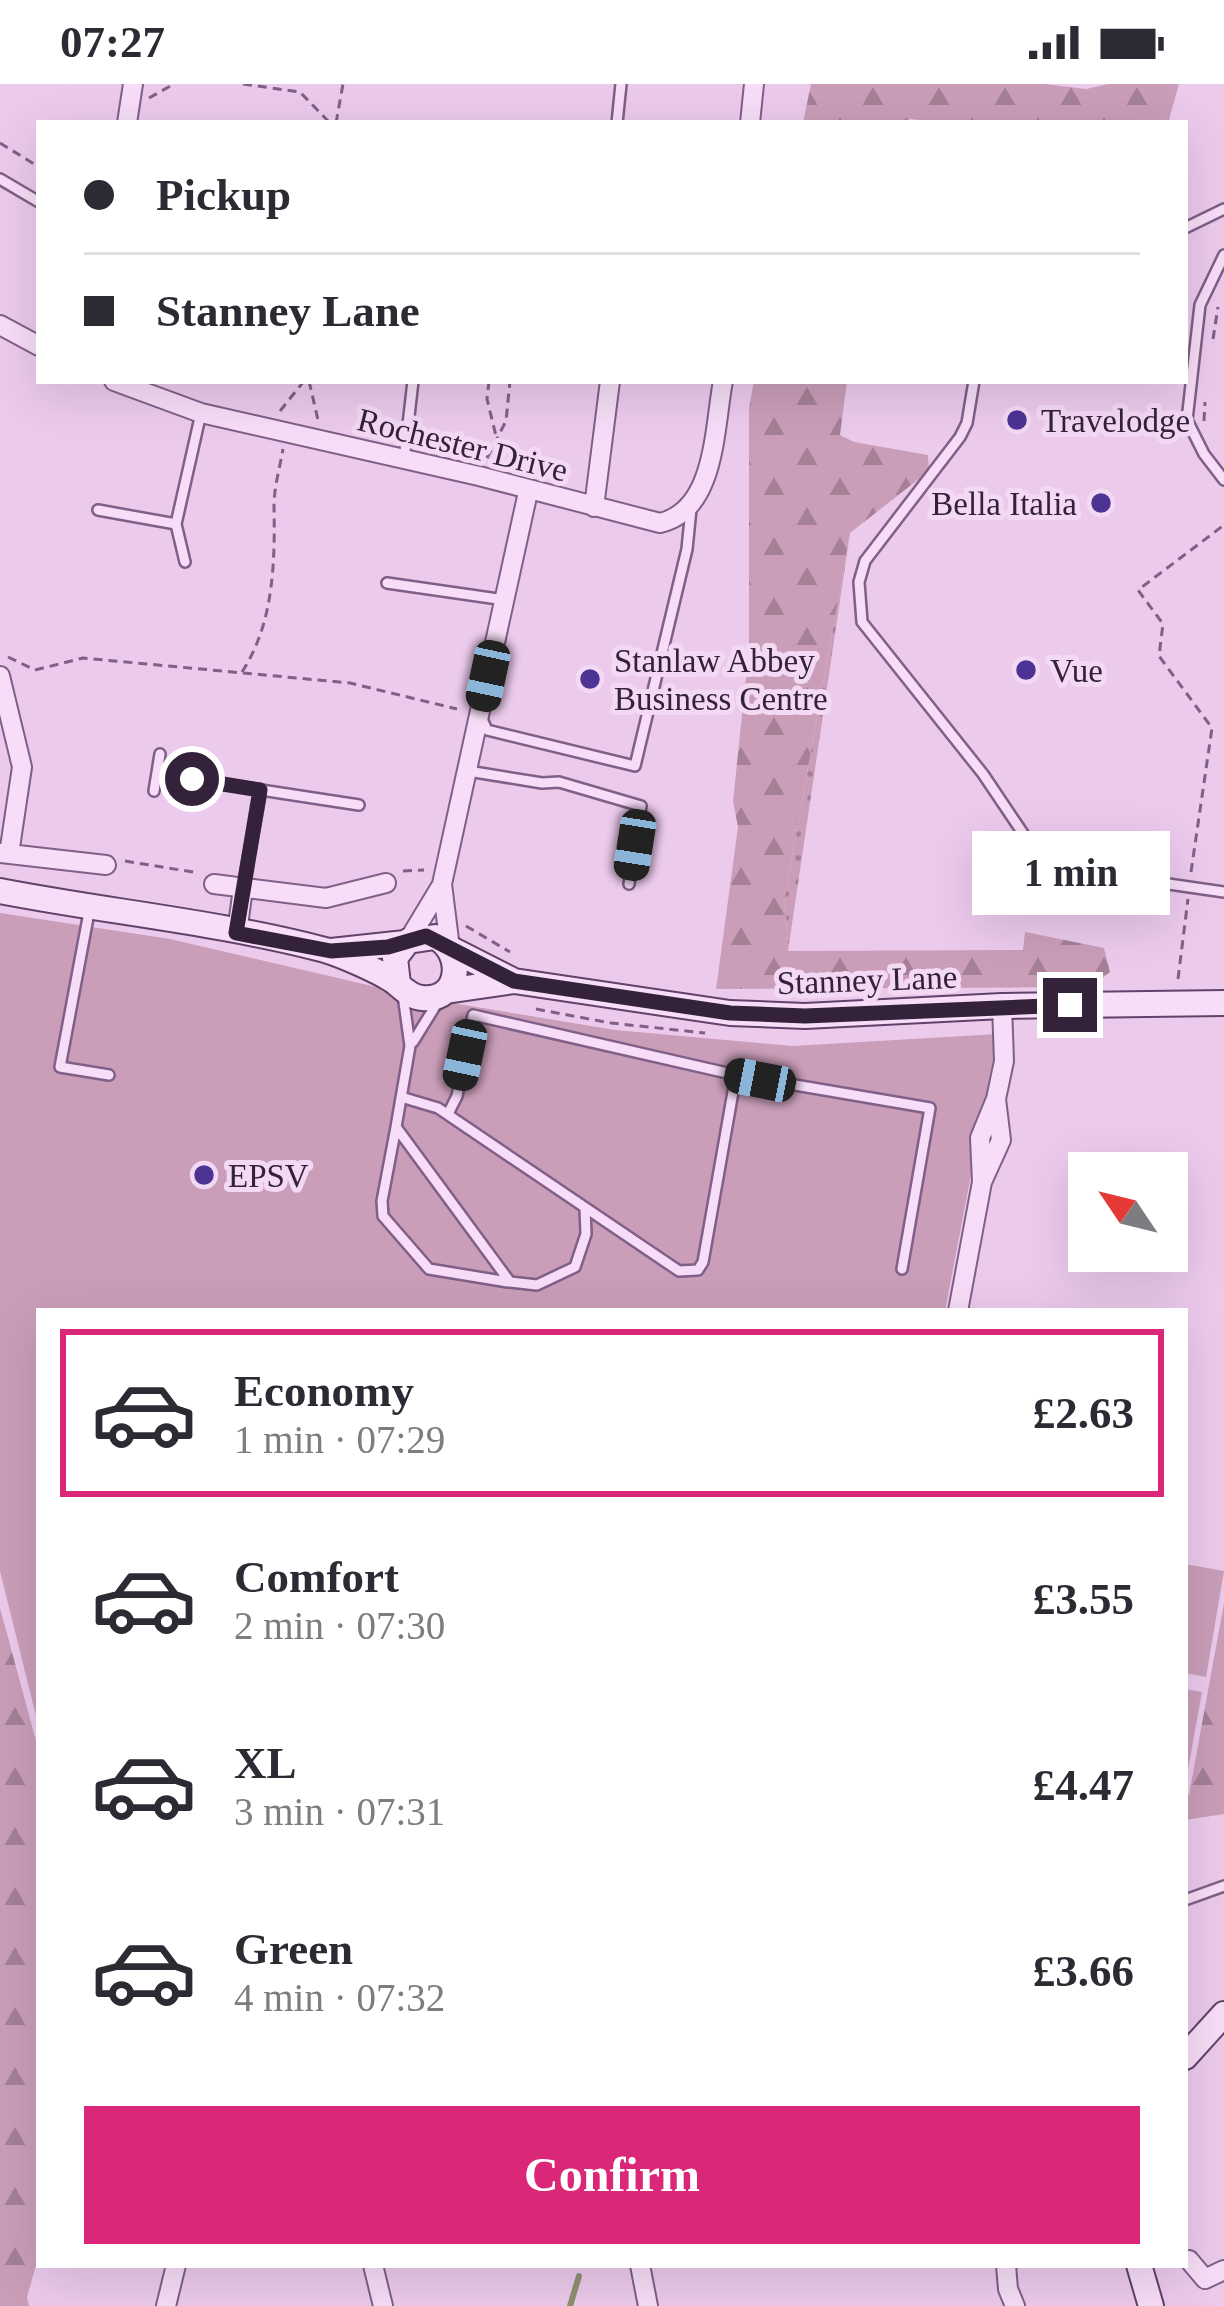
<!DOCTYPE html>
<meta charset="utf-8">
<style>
body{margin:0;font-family:"Times New Roman",serif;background:#f7f7f7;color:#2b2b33;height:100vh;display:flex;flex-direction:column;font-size:45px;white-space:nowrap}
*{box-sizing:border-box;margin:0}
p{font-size:39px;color:#7c7c81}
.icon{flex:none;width:66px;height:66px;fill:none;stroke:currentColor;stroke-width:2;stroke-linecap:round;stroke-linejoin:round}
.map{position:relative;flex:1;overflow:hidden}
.details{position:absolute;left:36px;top:1224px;width:1152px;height:960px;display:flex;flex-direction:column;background:#fff;border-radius:0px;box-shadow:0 12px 48px #0002}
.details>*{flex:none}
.banner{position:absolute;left:36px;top:36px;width:1152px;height:264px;border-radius:0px;box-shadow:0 12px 48px #0002;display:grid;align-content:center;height:264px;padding:0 48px;background:#fff}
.needle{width:78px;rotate:305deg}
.buttons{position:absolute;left:1068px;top:1068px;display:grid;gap:24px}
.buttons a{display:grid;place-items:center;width:120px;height:120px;border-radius:0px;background:#fff;box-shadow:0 12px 48px #0002;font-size:60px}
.end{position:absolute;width:54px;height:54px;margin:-27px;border:15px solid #34223a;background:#fff;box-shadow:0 0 0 6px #fff}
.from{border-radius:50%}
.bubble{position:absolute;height:84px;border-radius:0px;background:#fff;box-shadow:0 12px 48px #0002;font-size:39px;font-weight:800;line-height:84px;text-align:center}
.car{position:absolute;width:36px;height:72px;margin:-36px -18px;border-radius:15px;box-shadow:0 0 9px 3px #0007;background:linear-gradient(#222 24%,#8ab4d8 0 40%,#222 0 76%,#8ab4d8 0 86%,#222 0)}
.banner b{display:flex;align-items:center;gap:42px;height:114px;font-size:45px}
.banner b+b{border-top:3px solid #e1e1e2}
.banner i{width:30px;height:30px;background:#2b2b33}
ul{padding:21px 0 0;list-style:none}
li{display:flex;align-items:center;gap:36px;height:168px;margin:0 24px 18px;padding:0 24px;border:6px solid transparent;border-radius:0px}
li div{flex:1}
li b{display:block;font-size:45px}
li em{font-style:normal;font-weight:800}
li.active{border-color:#db2777}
li>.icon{width:108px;height:108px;stroke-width:1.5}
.button{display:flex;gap:24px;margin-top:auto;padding:24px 48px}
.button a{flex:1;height:138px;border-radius:0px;background:#db2777;color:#fff;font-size:48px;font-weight:800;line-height:138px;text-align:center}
.status{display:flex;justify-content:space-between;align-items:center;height:84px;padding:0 60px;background:#fff;direction:ltr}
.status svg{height:33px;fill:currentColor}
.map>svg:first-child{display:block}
</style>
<div class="status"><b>07:27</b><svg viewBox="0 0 49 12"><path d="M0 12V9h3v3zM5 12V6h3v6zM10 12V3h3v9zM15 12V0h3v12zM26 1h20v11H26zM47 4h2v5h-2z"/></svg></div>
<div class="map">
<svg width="1224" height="2222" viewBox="0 0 1224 2222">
<defs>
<pattern id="grass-dots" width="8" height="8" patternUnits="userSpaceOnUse" patternTransform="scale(3)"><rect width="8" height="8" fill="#ca9eb9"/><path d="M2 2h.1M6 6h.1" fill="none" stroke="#a58097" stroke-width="1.8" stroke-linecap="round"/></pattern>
<pattern id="forest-firs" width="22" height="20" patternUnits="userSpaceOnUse" patternTransform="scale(3)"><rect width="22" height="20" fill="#ca9eb9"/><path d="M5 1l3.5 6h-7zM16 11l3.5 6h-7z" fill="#a58097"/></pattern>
</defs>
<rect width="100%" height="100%" fill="#eccaec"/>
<path fill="url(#grass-dots)" d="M850 449 788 867 785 812Z"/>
<path fill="url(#forest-firs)" d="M811 0H1045L1086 5 1109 0H1179L1168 39H950L910 35 907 39H803Z
M754 297H847L840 351 854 358 928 371 929 387 850 449 785 812 788 867 1023 866 1025 848 1104 864 1110 888 1091 903 716 905 738 743 733 717 749 565V324Z
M1224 1519V1730L1185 1736V1711H1189Z
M0 1524 39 1668V2171L27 2213 29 2222H0Z"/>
<path fill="#ca9eb9" d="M0 829 170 855 428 915 615 946 793 962 998 950 945 1227H39V1644L0 1487Z
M1185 1480 1224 1487 1206 1593 1185 1589Z
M1185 1605 1202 1608 1185 1702Z"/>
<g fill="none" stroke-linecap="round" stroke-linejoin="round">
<path stroke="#8f8f71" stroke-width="6" d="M570 2222 579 2192"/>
<defs>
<path id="lane" d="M617 39 621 0
M0 95 39 118
M1185 144 1224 125
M1224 171 1200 221 1187 336 1204 370 1224 396
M974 297 967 339 960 353 865 477 859 498 862 538 983 690 1045 782 1224 808
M404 376 413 297
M98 426 176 440 201 329
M176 440 185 478
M387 499 505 516
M482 635 487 646 635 682 687 465 691 425
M468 687 542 699 559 698 641 722 629 800
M157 690 261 706
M154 707 160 670
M243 804 261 706 359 721
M90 823 60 983 109 991
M403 911 410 962 396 1043 510 1198 537 1201 575 1183 586 1150 585 1124
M413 958 439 916
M401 1013 438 1024 679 1187 698 1186 703 1178 736 991
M448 1030 457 1012 473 931 736 991 930 1024 902 1185
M396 1043 382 1117 383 1132 429 1185 508 1198
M1185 1816 1224 1802"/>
<path id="street" d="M127 39 133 0
M750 39 754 0
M0 241 39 262
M114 297 201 329 479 392 660 439C716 426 714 344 723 297
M594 423 610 297
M0 592 22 683 9 770
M0 769 106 781
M214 800 326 814 386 799
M237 849 243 804
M408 857 440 804
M450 864 442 800 528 408
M982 1098 1001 1056 996 1015
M958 1227 982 1098 980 1054 996 1015 1004 977 1002 922
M1189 2176 1205 2195 1224 2186
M373 2181 383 2222
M640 2181 648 2222
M1006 2181 1008 2205 1015 2222
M166 2222 176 2181"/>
<path id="secondary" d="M0 807C108 828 219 838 325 866 342 871 376 886 392 896 402 903 409 913 422 914 461 918 465 868 435 853L408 857 395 874 398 900
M451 865 514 897 730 929 805 932 1002 922 1224 919
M331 867 405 859
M446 907 514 897
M1185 1973 1224 1930
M1139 2181 1151 2222"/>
</defs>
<use href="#lane" stroke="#805f88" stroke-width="14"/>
<use href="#street" stroke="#805f88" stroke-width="22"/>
<use href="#secondary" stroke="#61426a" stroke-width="28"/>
<path stroke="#805f88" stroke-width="3" stroke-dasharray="9 6" stroke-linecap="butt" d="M243 0 300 8 330 39
M149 14 174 0
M336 39 343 0
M0 59 39 83
M1213 255 1218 223
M309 297 318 336
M489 297 487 315 496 352
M280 327 304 297
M1204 337 1205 318
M487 374 506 337 510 297
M8 573 35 586 83 574 350 599 457 625
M242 588C274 539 275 478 274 422 274 403 280 383 283 365
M125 777 199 789
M403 787 424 786
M1191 788 1212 644 1159 572 1163 540 1138 506 1224 441
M466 842 510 868
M1178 895 1188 815
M536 925 611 939 705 949"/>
<use href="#lane" stroke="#f7ddf7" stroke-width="9"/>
<use href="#street" stroke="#f7ddf7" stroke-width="18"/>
<use href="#secondary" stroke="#f7ddf7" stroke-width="24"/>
</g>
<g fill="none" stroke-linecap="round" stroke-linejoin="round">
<path stroke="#34223a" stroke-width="15" d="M192 695 260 706 236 849 331 867 388 863 426 852 514 897 730 929 805 932 1070 921"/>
</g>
<g fill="#4d3394" stroke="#f4d9f4" stroke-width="4.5">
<circle cx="1017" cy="336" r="12"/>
<circle cx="1101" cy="419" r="12"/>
<circle cx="1026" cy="586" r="12"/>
<circle cx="590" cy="595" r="12"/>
<circle cx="204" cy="1091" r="12"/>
</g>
<g text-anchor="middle" stroke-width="10" stroke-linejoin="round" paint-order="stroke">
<g font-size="33" fill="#34223a" stroke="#f4d9f4" text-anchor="start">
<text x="1041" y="348">Travelodge</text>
<text x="1077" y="431" text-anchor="end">Bella Italia</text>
<text x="614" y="588">Stanlaw Abbey<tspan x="614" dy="38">Business Centre</tspan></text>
<text x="1050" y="598">Vue</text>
<text x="228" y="1103">EPSV</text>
</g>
<g font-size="33" fill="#34223a" stroke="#f4d9f4">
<text transform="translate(463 360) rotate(14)" y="12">Rochester Drive</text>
<text transform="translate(867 895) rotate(-2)" y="12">Stanney Lane</text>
</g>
</g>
</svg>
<div class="buttons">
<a><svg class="needle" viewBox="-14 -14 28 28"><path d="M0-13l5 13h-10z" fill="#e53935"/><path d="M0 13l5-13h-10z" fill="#7c7c81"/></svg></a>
</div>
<i class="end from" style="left:192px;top:695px"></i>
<i class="end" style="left:1070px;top:921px"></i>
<div class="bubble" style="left:972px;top:747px;width:198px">1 min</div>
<i class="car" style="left:488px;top:592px;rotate:192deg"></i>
<i class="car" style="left:635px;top:761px;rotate:189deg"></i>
<i class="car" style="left:465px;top:971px;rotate:192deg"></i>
<i class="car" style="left:760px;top:996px;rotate:281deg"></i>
<div class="banner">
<b><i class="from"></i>Pickup</b>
<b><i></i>Stanney Lane</b>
</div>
<section class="details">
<ul>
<li class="active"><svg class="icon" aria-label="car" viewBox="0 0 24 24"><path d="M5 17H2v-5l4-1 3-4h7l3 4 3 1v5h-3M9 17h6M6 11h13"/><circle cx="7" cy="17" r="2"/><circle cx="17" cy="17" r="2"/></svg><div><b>Economy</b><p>1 min · 07:29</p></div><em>£2.63</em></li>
<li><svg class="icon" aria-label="car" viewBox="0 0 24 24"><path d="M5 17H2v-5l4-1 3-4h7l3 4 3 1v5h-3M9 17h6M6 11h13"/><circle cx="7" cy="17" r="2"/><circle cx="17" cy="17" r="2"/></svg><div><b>Comfort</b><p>2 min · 07:30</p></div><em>£3.55</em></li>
<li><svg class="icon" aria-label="car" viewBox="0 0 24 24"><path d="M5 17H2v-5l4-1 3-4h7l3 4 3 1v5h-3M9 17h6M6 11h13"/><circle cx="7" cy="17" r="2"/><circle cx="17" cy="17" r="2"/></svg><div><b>XL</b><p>3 min · 07:31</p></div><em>£4.47</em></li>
<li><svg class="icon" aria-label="car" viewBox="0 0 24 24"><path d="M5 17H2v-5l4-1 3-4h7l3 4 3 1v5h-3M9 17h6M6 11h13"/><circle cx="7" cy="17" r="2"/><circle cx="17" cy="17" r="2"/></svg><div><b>Green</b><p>4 min · 07:32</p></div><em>£3.66</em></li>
</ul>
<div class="button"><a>Confirm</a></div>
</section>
</div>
